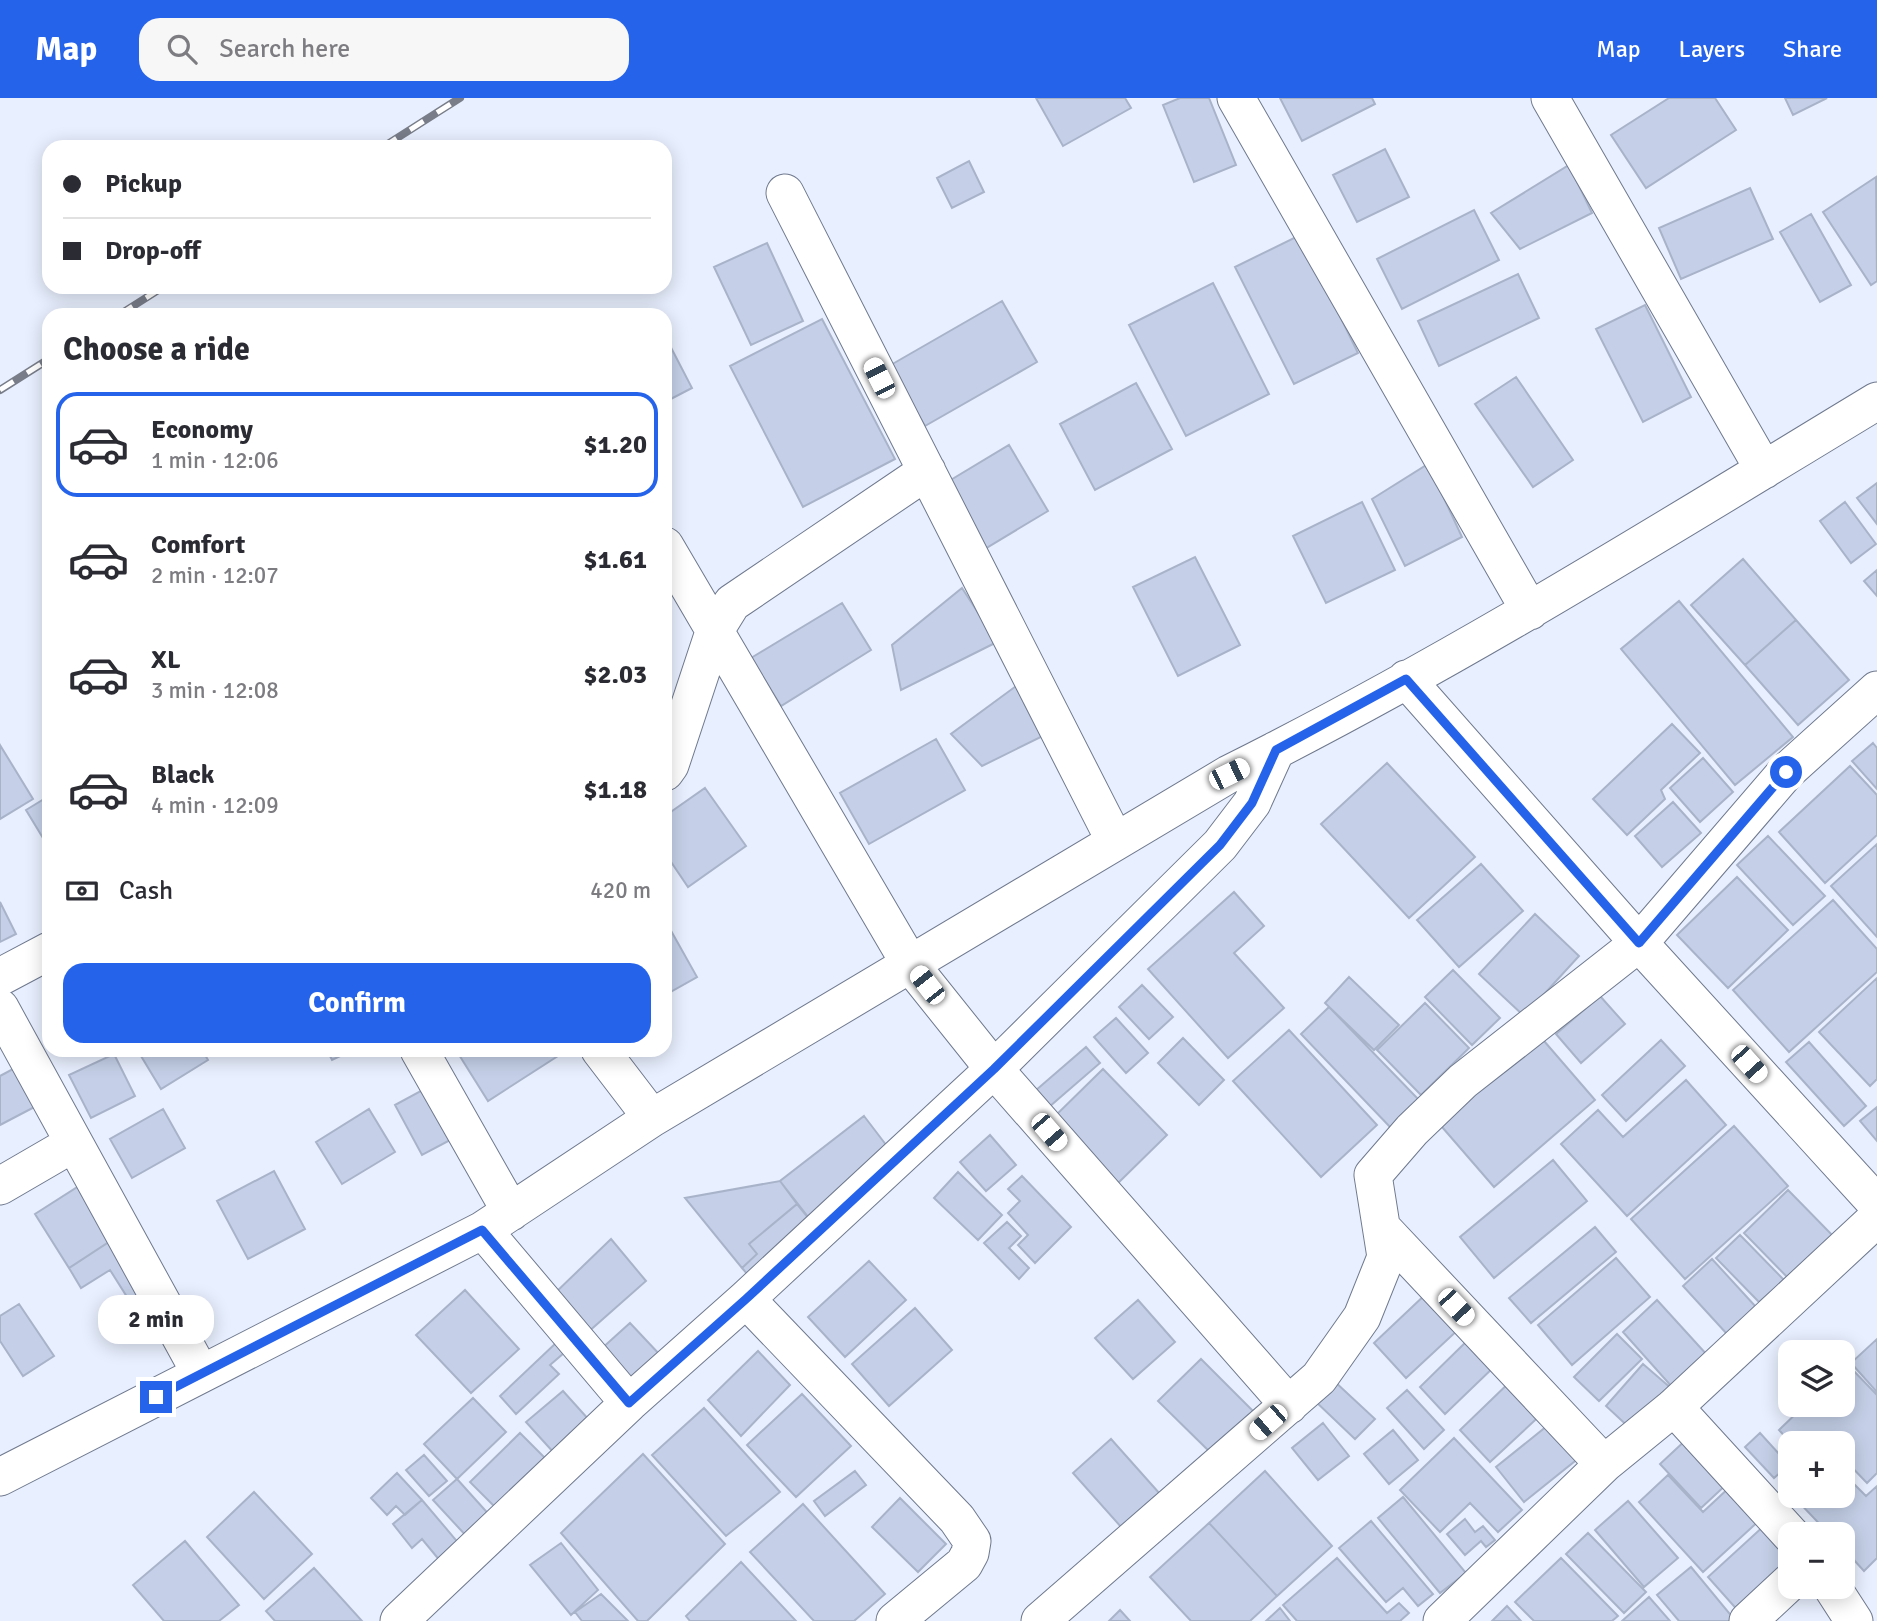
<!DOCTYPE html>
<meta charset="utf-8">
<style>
body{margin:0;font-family:Signika,sans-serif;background:#f7f7f7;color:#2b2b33;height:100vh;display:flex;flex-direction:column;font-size:26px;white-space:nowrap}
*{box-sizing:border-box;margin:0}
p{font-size:23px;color:#7c7c81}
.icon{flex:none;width:38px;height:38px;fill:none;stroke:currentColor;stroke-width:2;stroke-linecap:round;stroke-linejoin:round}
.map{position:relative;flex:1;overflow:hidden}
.details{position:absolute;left:42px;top:210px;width:630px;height:749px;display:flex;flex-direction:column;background:#fff;border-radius:21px;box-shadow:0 4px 18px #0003}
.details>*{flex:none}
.guide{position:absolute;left:42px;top:42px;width:630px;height:154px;border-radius:21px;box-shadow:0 4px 18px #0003;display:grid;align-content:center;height:154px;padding:0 21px;background:#fff}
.buttons{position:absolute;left:1778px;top:1242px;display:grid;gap:14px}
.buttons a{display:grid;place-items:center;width:77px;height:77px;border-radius:14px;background:#fff;box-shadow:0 4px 18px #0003;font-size:35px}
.end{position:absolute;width:32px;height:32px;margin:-16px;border:9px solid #2563eb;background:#fff;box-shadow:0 0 0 4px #fff}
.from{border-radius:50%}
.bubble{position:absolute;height:49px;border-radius:21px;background:#fff;box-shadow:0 4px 18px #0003;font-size:23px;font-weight:800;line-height:49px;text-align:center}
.car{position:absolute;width:21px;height:42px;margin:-21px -10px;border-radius:9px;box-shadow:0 0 5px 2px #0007;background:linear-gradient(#fff 24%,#345 0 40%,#fff 0 76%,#345 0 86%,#fff 0)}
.guide b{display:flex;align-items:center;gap:24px;height:66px;font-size:26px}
.guide b+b{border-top:2px solid #e1e1e2}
.guide i{width:18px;height:18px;background:#2b2b33}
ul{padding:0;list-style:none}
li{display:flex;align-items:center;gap:21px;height:105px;margin:0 14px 10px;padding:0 7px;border:4px solid transparent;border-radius:21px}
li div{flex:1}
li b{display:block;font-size:26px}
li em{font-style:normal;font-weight:800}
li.current{border-color:#2563eb}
li>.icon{width:63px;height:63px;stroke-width:1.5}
h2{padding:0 21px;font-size:32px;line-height:84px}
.pay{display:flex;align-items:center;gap:18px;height:77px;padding:0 21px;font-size:26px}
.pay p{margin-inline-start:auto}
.button{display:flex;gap:14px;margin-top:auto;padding:14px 21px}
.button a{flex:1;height:80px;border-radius:21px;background:#2563eb;color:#fff;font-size:28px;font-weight:800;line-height:80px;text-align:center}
header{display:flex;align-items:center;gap:42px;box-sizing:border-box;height:98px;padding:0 35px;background:#2563eb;color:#fff}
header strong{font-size:33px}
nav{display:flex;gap:38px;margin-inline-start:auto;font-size:24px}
.search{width:490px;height:63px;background:#f7f7f7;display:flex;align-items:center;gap:18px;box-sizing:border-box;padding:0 24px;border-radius:21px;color:#7c7c81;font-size:26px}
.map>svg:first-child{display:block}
</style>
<header>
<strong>Map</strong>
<div class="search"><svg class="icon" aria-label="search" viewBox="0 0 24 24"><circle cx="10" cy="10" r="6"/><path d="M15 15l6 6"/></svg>Search here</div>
<nav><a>Map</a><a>Layers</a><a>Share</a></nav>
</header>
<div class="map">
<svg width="1877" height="1523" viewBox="0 0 1877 1523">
<rect width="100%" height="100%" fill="#e8effe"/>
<path fill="#c5d0e8" stroke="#a8b3ca" stroke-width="2" d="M1036 0H1125L1131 10 1063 48Z
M1180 0H1209L1236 67 1194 84 1163 7Z
M1280 0H1372L1375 6 1302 43Z
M1669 0H1715L1736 32 1646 90 1611 37Z
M1785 0H1827L1793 17Z
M1385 51 1409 99 1357 124 1333 77Z
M969 63 984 94 952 110 937 80Z
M1569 67 1592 115 1520 151 1491 115Z
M1876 79 1877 183 1871 187 1823 114Z
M1750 90 1773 141 1681 181 1659 130Z
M1474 112 1499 162 1402 211 1377 161Z
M1811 116 1851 187 1820 204 1780 134Z
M1300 137 1358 255 1294 286 1235 169Z
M767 145 803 223 751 247 714 169Z
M1518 176 1539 220 1439 268 1418 223Z
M1213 185 1269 296 1186 338 1129 227Z
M1002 203 1037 264 925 328 889 268Z
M1645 207 1691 299 1643 324 1596 231Z
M822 221 895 361 803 409 730 268Z
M665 238 692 290 665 304Z
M1516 279 1573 362 1533 389 1475 306Z
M1136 285 1172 351 1095 392 1060 326Z
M1009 347 1048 413 983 452 944 386Z
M1428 366 1462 439 1405 468 1372 401Z
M1877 385V426L1857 400Z
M1362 404 1395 472 1326 505 1293 438Z
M1845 404 1876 446 1851 465 1820 423Z
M1195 459 1240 547 1178 578 1133 489Z
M1743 461 1796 522 1745 567 1691 507Z
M1877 472V498L1864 483Z
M962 490 997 544 901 592 892 547Z
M1679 503 1793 639 1735 687 1621 551Z
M842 505 871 552 781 608 751 560Z
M1796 522 1849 582 1798 627 1745 567Z
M1027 580 1055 632 982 668 951 636Z
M1672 626 1700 655 1661 692 1665 701 1627 737 1593 701Z
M936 641 965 692 869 746 840 695Z
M1873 645 1877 650V691L1852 663Z
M0 647 33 701 0 721Z
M1703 660 1733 694 1700 724 1670 690Z
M1387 665 1475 759 1409 820 1321 726Z
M1850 668 1877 697V737L1825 785 1779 734Z
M705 690 746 748 688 789 665 755V718Z
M49 698V750L26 712Z
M1673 704 1701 735 1662 769 1635 738Z
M1768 738 1825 798 1793 827 1737 767Z
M1877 746V839L1831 788Z
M1481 766 1523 813 1459 869 1417 822Z
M1737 779 1788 832 1728 890 1677 837Z
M1234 794 1264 828 1234 855 1284 910 1228 960 1148 871Z
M1833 802 1877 851V874L1789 954 1733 892Z
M0 804 16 836 0 844Z
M1535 816 1579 858 1524 918 1479 876Z
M665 822 697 879 665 897Z
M1453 872 1500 920 1472 947 1425 899Z
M1349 879 1399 927 1374 952 1325 905Z
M1877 880V981L1870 988 1819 934Z
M1142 887 1173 919 1149 941 1119 909Z
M1600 898 1625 926 1581 965 1556 936Z
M1425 905 1469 950 1421 997 1377 952Z
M1329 909 1419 1002 1391 1030 1301 936Z
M1116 920 1148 955 1126 975 1094 939Z
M1289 932 1377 1027 1321 1079 1233 983Z
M1538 936 1595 1002 1494 1089 1436 1022Z
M1183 940 1224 982 1199 1007 1158 965Z
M1661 942 1685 968 1626 1023 1602 997Z
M1809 944 1866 1008 1844 1028 1786 964Z
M1086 949 1100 965 1042 1015 1028 999Z
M150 952H202L208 962 161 991 141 958Z
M327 952H353L332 962Z
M456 952H558L561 956 488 1003Z
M114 956 135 998 91 1020 69 977Z
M24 965 44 1004 0 1027V978Z
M1103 971 1167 1037 1113 1090 1049 1024Z
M1686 982 1726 1027 1627 1118 1561 1046 1598 1012 1623 1039Z
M428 989 454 1040 422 1057 395 1007Z
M1877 1009V1043L1860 1023Z
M163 1011 185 1050 132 1080 110 1041Z
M369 1011 395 1054 342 1086 316 1044Z
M864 1018 893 1056 809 1120 780 1083Z
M1734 1028 1788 1088 1685 1181 1631 1121Z
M990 1037 1016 1067 986 1093 960 1064Z
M1553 1062 1587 1103 1494 1180 1460 1139Z
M274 1073 305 1131 248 1161 217 1103Z
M958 1074 1002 1117 978 1142 934 1100Z
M1022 1078 1071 1129 1035 1165 1018 1147 1028 1137 1008 1115 1020 1103 1008 1091Z
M780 1083 797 1106 749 1146 757 1156 742 1170 685 1100Z
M79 1088 112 1142 69 1170 35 1116Z
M1788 1092 1837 1142 1793 1185 1744 1135Z
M797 1106 814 1127 755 1185 742 1170 757 1156 749 1146Z
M1007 1124 1021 1138 1009 1150 1029 1170 1019 1181 984 1145Z
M1595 1129 1616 1154 1531 1225 1509 1200Z
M1740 1137 1784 1182 1759 1204 1716 1160Z
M611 1141 646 1183 587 1235 553 1197Z
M112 1142 144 1192 129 1202 110 1172 81 1190 69 1170Z
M1616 1160 1650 1199 1572 1267 1538 1227Z
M1712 1161 1756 1209 1727 1236 1683 1188Z
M869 1163 906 1202 845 1259 808 1219Z
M465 1192 519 1251 471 1295 416 1237Z
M1428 1194 1461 1229 1406 1280 1374 1245Z
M1138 1202 1175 1244 1133 1281 1095 1240Z
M1657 1202 1708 1258 1673 1290 1623 1234Z
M19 1206 54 1258 23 1278 0 1243V1218Z
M915 1210 952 1252 889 1308 852 1266Z
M630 1225 661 1258 630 1285 600 1252Z
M1617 1236 1642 1261 1599 1303 1574 1279Z
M1471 1239 1497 1266 1445 1316 1420 1289Z
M1877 1241V1294L1851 1265Z
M557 1244 565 1254 550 1267 559 1276 516 1316 500 1298Z
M758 1253 790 1287 741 1338 708 1302Z
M1201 1261 1256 1316 1214 1358 1158 1303Z
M1643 1266 1672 1291 1633 1333 1606 1308Z
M1848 1267 1877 1297V1375L1867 1385 1843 1360V1346H1792L1779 1332 1805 1307H1843V1271Z
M1515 1279 1546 1312 1490 1364 1460 1332Z
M1333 1282 1375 1321 1355 1341 1314 1302Z
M1407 1292 1444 1332 1424 1351 1387 1310Z
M563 1293 590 1323 555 1356 526 1324Z
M802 1296 851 1348 796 1399 747 1347Z
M473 1300 506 1334 457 1381 424 1346Z
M704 1310 780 1394 726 1438 652 1357Z
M1552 1324 1580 1359 1524 1404 1496 1369Z
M1323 1325 1349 1358 1318 1382 1292 1350Z
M1393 1332 1418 1362 1389 1386 1364 1356Z
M520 1335 553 1368 503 1417 470 1384Z
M1760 1335 1789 1367 1774 1380 1745 1349Z
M1454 1340 1522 1412 1498 1434 1470 1405 1440 1434 1400 1392Z
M1688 1340 1729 1384 1701 1410 1660 1366Z
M1111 1341 1160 1396 1122 1430 1073 1375Z
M643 1356 725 1446 647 1523H638L561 1435Z
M424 1357 447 1383 429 1398 406 1372Z
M855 1373 866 1387 825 1418 814 1403Z
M1265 1373 1332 1448 1277 1498 1209 1425Z
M397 1375 422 1402 405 1417 396 1408 387 1417 371 1400Z
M1843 1375 1866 1398 1877 1388V1460L1864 1473 1843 1450V1437H1830L1793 1398H1843Z
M1668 1377 1703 1414 1732 1387 1762 1420 1703 1474 1639 1404Z
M457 1381 493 1421 470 1442 433 1402Z
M254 1394 312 1456 264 1501 207 1439Z
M1403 1399 1466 1475 1440 1495 1378 1420Z
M900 1400 946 1446 918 1474 872 1429Z
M422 1402 461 1448 441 1464 422 1441 412 1450 393 1426Z
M1628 1403 1678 1460 1644 1489 1595 1432Z
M803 1406 885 1496 854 1523H814L750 1454Z
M1465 1421 1475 1434 1483 1428 1495 1442 1486 1449 1481 1443 1465 1457 1447 1436Z
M1371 1423 1433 1496 1418 1508 1403 1490 1386 1504 1339 1450Z
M1209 1425 1277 1498 1250 1523H1191L1150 1479Z
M1766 1426 1790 1453V1471L1741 1516 1708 1479Z
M1588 1435 1646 1494 1624 1515 1566 1456Z
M185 1443 239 1507 219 1523H164L133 1487Z
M561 1445 598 1492 571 1517 530 1467Z
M1337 1460 1387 1515 1399 1505 1409 1515 1400 1523H1297L1283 1507Z
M1561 1460 1618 1518 1612 1523H1534L1515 1504Z
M741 1464 796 1523H690L686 1518Z
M1691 1469 1734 1521 1731 1523H1679L1657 1497Z
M314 1470 362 1523H275L266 1513Z
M601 1496 628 1523H582L575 1514Z
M1649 1499 1670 1523H1622Z
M1507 1508 1521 1523H1492Z
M1280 1510 1290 1523H1266Z
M1120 1512 1130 1523H1109Z"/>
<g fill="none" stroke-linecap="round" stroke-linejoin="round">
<defs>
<path id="minor" d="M1236 0 1530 513
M1550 0 1764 372
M785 95 1115 743
M665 448 910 866 994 971 1289 1307
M1406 581 1639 845 1877 1106
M665 674 670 667 714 534 732 505 927 373
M0 879 49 853
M0 910 201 1276
M419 952 511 1114
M600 952 652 1020
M0 1088 74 1045
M1382 1130 1604 1366
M483 1132 629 1305
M746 1201 957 1421 972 1443 970 1455 964 1466 895 1523
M1674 1309 1791 1437
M0 1379 483 1132 652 1020 1229 676C1452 565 1664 432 1877 303
M1832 1489 1854 1523
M399 1523 629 1305 746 1201 994 971 1220 747 1252 705 1276 652
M1040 1523 1319 1280 1362 1219 1386 1159 1373 1077 1412 1032 1463 983 1639 845 1786 674 1877 592
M1442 1523 1604 1366 1674 1309 1877 1120
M1748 1523 1790 1484"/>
</defs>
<use href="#minor" stroke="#6f798e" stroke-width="39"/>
<use href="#minor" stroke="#fff" stroke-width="37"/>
<defs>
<path id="rail" d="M383 49 460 0
M119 217 163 189
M0 292 49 261"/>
</defs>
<use href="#rail" stroke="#787d89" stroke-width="8"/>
<use href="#rail" stroke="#fff" stroke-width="5" stroke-dasharray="16" stroke-linecap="butt"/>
</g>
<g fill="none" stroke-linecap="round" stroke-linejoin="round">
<path stroke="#2563eb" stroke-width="9" d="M156 1299 482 1132 629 1305 746 1201 994 971 1220 747 1252 705 1276 652 1406 581 1639 845 1786 674"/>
</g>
</svg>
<div class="buttons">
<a><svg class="icon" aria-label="layers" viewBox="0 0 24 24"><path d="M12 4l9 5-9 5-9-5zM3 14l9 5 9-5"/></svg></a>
<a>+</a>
<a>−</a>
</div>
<i class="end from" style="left:1786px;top:674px"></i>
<i class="end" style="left:156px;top:1299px"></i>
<div class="bubble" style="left:98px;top:1197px;width:116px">2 min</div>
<i class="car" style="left:879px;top:280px;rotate:333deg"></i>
<i class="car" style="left:1229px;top:676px;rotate:64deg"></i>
<i class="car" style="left:927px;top:887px;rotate:322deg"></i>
<i class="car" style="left:1749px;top:966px;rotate:138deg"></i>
<i class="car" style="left:1049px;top:1034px;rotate:139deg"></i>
<i class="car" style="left:1456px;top:1209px;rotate:137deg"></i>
<i class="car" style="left:1268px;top:1324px;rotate:229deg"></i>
<div class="guide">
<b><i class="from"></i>Pickup</b>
<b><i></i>Drop-off</b>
</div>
<section class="details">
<h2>Choose a ride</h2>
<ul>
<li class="current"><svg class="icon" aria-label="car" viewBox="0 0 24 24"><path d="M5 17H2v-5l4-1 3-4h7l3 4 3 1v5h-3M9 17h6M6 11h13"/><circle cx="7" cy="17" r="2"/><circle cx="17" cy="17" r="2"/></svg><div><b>Economy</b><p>1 min · 12:06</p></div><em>$1.20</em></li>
<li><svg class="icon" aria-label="car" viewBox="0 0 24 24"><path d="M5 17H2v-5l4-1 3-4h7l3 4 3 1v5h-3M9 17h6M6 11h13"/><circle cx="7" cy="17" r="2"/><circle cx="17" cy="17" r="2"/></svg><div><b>Comfort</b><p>2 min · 12:07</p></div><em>$1.61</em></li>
<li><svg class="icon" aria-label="car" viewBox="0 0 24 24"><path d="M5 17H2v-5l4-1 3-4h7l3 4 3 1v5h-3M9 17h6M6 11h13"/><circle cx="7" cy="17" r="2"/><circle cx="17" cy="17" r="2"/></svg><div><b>XL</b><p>3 min · 12:08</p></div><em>$2.03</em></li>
<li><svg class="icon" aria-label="car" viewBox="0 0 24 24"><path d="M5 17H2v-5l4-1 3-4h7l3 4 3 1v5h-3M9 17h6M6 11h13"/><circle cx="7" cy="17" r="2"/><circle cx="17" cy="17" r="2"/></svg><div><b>Black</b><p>4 min · 12:09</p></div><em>$1.18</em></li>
</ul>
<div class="pay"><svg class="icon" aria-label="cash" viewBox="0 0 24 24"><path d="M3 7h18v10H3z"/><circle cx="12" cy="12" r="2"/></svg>Cash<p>420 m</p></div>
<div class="button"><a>Confirm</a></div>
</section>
</div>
